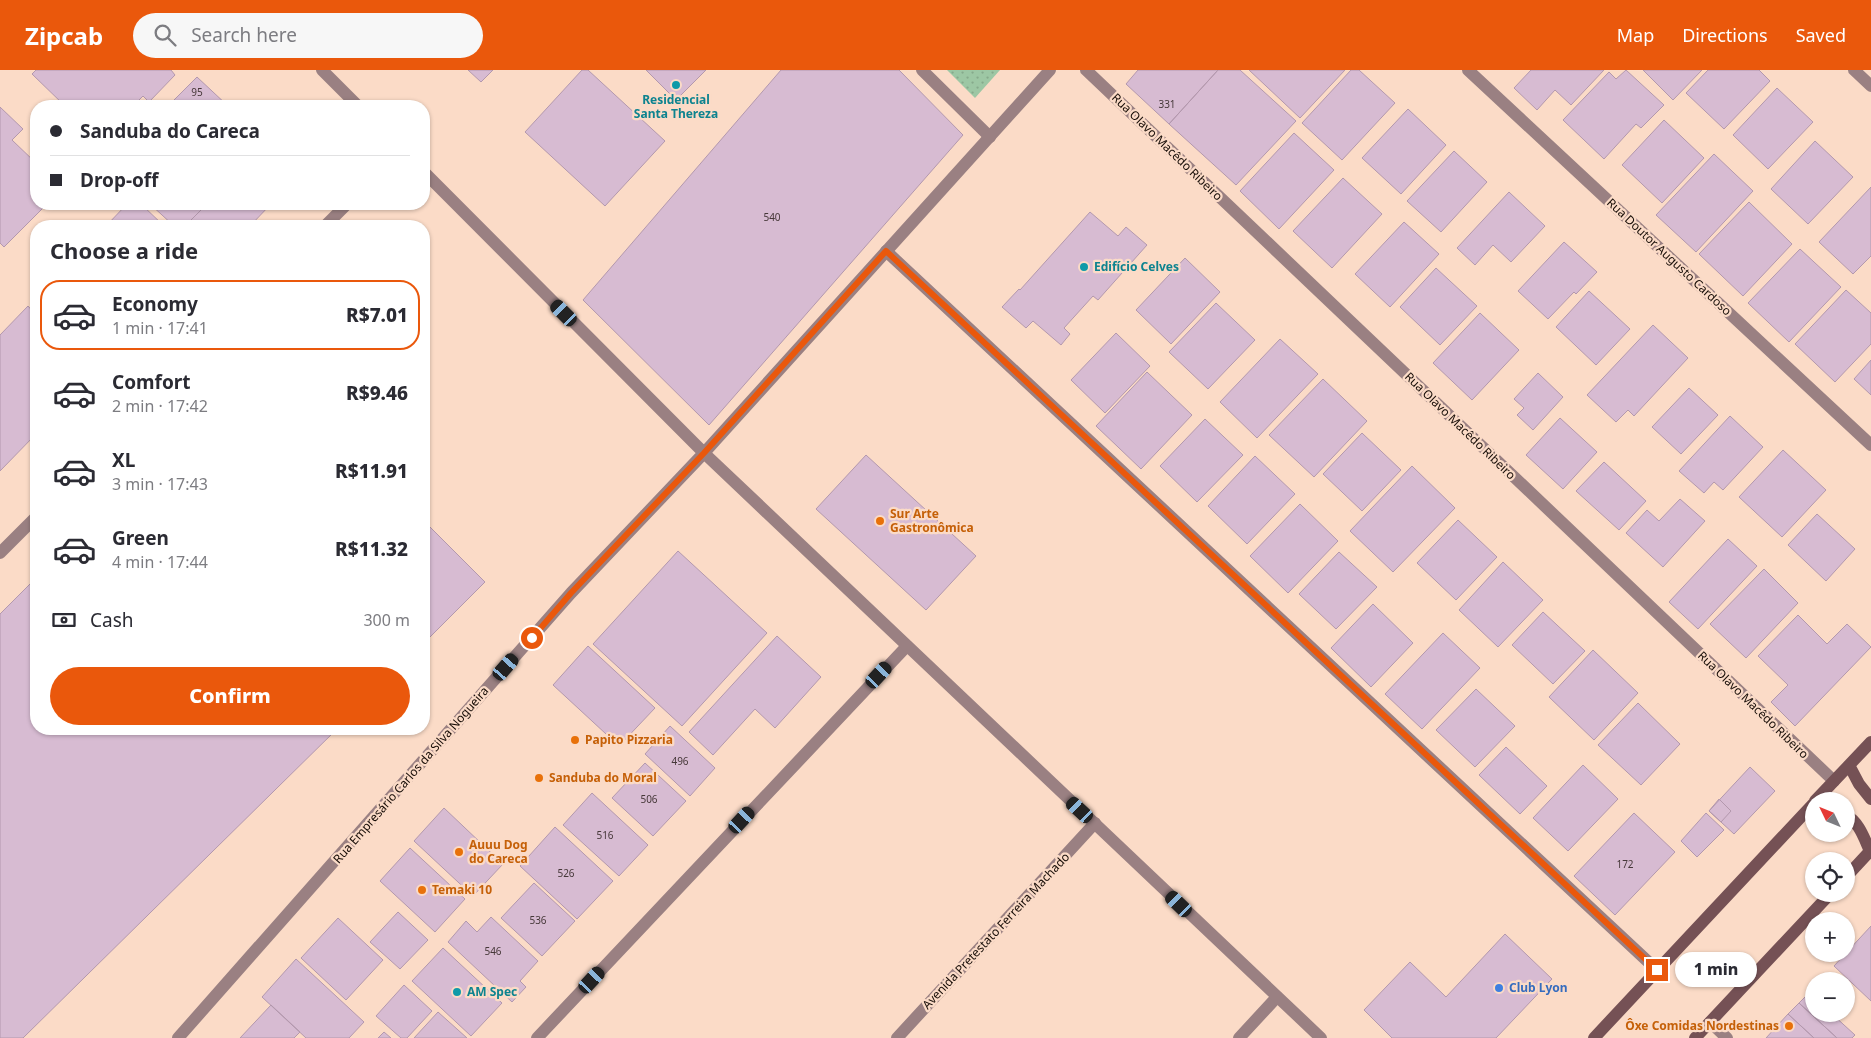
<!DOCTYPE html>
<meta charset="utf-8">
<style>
body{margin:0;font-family:"Noto Sans",sans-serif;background:#f7f7f7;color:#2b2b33;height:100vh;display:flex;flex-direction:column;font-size:19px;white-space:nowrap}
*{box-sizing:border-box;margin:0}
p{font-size:16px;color:#7c7c81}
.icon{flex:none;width:28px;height:28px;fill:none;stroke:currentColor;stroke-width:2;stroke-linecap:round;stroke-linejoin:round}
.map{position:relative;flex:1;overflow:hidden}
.side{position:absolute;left:30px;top:150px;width:400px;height:515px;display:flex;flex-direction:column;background:#fff;border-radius:20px;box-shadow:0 1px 4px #0004}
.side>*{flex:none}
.guide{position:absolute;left:30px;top:30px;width:400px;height:110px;border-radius:20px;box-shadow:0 1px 4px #0004;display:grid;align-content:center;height:110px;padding:0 20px;background:#fff}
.needle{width:32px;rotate:313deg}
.controls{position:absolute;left:1805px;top:722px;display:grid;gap:10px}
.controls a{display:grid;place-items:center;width:50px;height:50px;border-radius:50%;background:#fff;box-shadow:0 1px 4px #0004;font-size:25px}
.end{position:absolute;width:22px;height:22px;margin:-11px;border:6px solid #ea580c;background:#fff;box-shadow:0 0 0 2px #fff}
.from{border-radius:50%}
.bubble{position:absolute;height:35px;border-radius:18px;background:#fff;box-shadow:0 1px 4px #0004;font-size:16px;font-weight:800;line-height:35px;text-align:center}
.car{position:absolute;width:15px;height:30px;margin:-15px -8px;border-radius:6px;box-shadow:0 0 4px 1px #0007;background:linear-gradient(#222 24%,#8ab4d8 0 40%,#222 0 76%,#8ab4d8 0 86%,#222 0)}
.guide b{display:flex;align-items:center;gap:18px;height:48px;font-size:19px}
.guide b+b{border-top:1px solid #e1e1e2}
.guide i{width:12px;height:12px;background:#2b2b33}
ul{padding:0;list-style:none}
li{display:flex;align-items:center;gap:15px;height:70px;margin:0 10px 8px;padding:0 10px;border:2px solid transparent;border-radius:20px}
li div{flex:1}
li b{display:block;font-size:19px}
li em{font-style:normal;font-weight:800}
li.selected{border-color:#ea580c}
li>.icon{width:45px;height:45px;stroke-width:1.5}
h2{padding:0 20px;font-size:22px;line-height:60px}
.pay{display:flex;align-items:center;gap:12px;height:55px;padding:0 20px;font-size:19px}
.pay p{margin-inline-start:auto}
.button{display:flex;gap:10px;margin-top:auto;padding:10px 20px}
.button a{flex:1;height:58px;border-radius:30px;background:#ea580c;color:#fff;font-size:20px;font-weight:800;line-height:58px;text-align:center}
header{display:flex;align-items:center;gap:30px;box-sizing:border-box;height:70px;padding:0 25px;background:#ea580c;color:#fff}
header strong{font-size:24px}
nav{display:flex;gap:28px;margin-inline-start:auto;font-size:18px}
.search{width:350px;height:45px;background:#f7f7f7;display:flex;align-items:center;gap:12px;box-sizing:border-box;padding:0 18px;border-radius:28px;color:#7c7c81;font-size:19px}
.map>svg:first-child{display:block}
</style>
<header>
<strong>Zipcab</strong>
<div class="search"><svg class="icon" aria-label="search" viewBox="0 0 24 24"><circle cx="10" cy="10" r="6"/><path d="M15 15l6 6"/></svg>Search here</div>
<nav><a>Map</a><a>Directions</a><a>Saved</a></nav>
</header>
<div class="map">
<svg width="1871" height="968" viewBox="0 0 1871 968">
<defs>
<pattern id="grass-dots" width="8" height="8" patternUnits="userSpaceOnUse" patternTransform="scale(1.25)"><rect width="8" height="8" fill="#9dc7a4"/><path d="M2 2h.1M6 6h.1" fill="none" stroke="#86aa8c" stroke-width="1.8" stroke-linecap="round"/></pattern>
</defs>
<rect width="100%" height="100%" fill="#fbdbc7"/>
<path fill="url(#grass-dots)" d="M947 0H1000L975 28Z"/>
<path fill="#d7bbd2" stroke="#b398ad" d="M36 0H171L175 5 149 32 143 26 135 34 138 36H65L32 4Z
M468 0H493L481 12Z
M582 0H588L665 71 605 136 525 62Z
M646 0H706L676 30Z
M781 0H899L963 65 709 355 583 230Z
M1138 0H1218L1169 54 1126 14Z
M1218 0H1240L1296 51 1236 115 1169 54Z
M1249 0H1345L1300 48Z
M1351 0H1359L1395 33 1342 90 1302 53Z
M1531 0H1604L1571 35 1555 20 1537 40 1514 18Z
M1626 0 1664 35 1641 58 1636 54 1604 89 1563 50 1609 2 1616 9Z
M1643 0H1702L1673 30Z
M1708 0H1759L1770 11 1724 59 1686 23Z
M197 7 228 36H168Z
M1777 18 1813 52 1768 99 1733 65Z
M0 37 23 59 12 70 36 93V134H47L4 177 0 173Z
M1408 39 1446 75 1401 124 1362 88Z
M1664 50 1704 88 1662 133 1622 95Z
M1294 63 1334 100 1279 159 1240 121Z
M1815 71 1853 107 1808 154 1771 119Z
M1454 81 1487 112 1441 162 1407 131Z
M1714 84 1753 121 1696 182 1656 145Z
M1343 108 1382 144 1332 198 1293 161Z
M1871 117V186L1853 204 1819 172Z
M1509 122 1545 156 1511 192 1493 175 1475 195 1457 178Z
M1749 132 1792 174 1743 226 1699 184Z
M127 134H141L164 156H106Z
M150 134H207L185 156H174Z
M207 134H271L250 156H185Z
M1090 142 1118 166 1126 157 1147 175 1098 230 1093 226 1064 258 1070 264 1061 275 1033 251 1026 258 1002 237 1019 219 1020 220Z
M1404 152 1439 184 1390 237 1355 204Z
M1564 172 1597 202 1576 224 1574 222 1548 249 1518 221Z
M1800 179 1841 217 1789 272 1748 233Z
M1185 188 1220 222 1171 274 1136 240Z
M1436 198 1477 236 1440 275 1400 237Z
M1846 220 1871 243V274L1835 312 1795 274Z
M1589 221 1630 259 1596 295 1556 257Z
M1216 233 1255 270 1208 319 1169 282Z
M28 236 36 245V364L0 401V265Z
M1480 243 1519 280 1472 330 1433 293Z
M1653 255 1688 288 1634 346 1628 340 1616 352 1587 325Z
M1116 263 1150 296 1105 343 1071 310Z
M1280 269 1318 304 1257 368 1220 332Z
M1871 290V325L1854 309Z
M1147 302 1192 345 1141 399 1096 356Z
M1538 303 1563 327 1533 360 1517 345 1524 338 1514 329Z
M1323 309 1367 351 1314 407 1269 365Z
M1689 318 1718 345 1681 384 1652 357Z
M1730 346 1763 377 1723 420 1714 412 1704 423 1679 401Z
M1560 348 1597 382 1563 419 1526 385Z
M1205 349 1243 385 1197 432 1160 396Z
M1362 363 1401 400 1362 441 1323 404Z
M1783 380 1826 420 1782 467 1739 427Z
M866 385 976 486 926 540 816 439Z
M1255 386 1295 424 1247 474 1208 436Z
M1604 392 1646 431 1619 460 1576 421Z
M1412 396 1455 438 1393 502 1350 461Z
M1680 429 1705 451 1663 497 1626 463 1647 440 1659 451Z
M1300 434 1338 471 1288 523 1250 486Z
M1817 444 1855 479 1826 511 1788 475Z
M1458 450 1497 487 1456 530 1417 493Z
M424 451 485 512 424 573Z
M1728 469 1757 496 1698 559 1669 532Z
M678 481 767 563 682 656 593 574Z
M1339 482 1377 517 1336 559 1299 524Z
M1503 492 1543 530 1498 577 1459 540Z
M1764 499 1798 533 1746 588 1710 554Z
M36 508V659H337L23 968H0V544Z
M1373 534 1413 573 1371 617 1331 578Z
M1543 542 1585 581 1553 614 1512 575Z
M1798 545 1827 574 1847 554 1871 577 1795 656 1771 632 1788 615 1758 586Z
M1443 563 1480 598 1422 659 1385 624Z
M777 566 821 607 775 658 755 639 713 685 689 662Z
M588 576 655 638 619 676 553 615Z
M1593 580 1638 623 1594 670 1549 627Z
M1476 619 1515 656 1475 697 1436 660Z
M1638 633 1680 674 1641 715 1598 675Z
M670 656 715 698 690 726 645 684Z
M1506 677 1547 716 1520 744 1479 705Z
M645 693 686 731 653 766 612 728Z
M1583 695 1618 729 1568 781 1533 748Z
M1750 697 1775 721 1734 764 1709 741Z
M592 723 648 775 619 806 563 755Z
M1719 729 1731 741 1721 752 1709 741Z
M444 738 503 794 473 826 414 771Z
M1634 743 1675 782 1615 845 1574 806Z
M1706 743 1724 760 1697 787 1681 771Z
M555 757 613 811 577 849 520 796Z
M410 778 465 829 435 862 380 811Z
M534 813 575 851 542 886 501 848Z
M398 842 428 870 400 899 370 872Z
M491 847 538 891 520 911 526 917 512 932 448 872 466 851 477 862Z
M338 848 383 890 346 930 301 888Z
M1871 856V931L1834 896Z
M1505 864 1552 909 1496 968H1392L1364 940 1410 892 1446 927Z
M443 878 502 933 471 966 412 911Z
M296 889 364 952 349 968H306L262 927Z
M404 915 432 941 407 968H401L376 946Z
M1809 923 1814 927V944H1832L1855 965 1852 968H1837L1799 933Z
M1799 933 1837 968H1814L1788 944Z
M271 935 300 962 294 968H240Z
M438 942 467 968H414Z
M1788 944 1814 968H1766Z
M384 962 391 968H378Z"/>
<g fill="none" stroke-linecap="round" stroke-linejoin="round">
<path stroke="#9a8082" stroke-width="12" d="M922 0 990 67
M1086 0 1834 711
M1468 0 1871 375
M1854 0 1871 16
M325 156 347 134
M886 181 1657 900
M0 483 36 447
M1710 952 1727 968
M537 968 907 576
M897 968 1095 753
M1239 968 1277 927"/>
<path stroke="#9a8082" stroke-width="12" d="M322 0 358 36
M424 102 704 383 1321 968
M178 968 571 523 704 383 1050 0"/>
<path stroke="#755155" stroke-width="12" d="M1849 695 1859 714 1871 729
M1815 731 1871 672
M1846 745C1859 752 1864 768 1870 781
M1846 807 1871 780
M1594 968 1814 733
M1695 968 1830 824"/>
</g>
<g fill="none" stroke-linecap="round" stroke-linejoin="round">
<path stroke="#ea580c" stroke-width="6" d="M532 568 571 523 704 383 886 181 1657 900"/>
</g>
<g fill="#0f9aa8" stroke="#fbdbc7" stroke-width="2">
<circle cx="676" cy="15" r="5"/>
<circle cx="1084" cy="197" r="5"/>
<circle cx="457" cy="922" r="5"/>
</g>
<g fill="#e8710a" stroke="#fbdbc7" stroke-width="2">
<circle cx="880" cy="451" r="5"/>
<circle cx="575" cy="670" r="5"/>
<circle cx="539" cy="708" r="5"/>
<circle cx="459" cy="782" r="5"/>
<circle cx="422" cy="820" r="5"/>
<circle cx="1789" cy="956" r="5"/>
</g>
<circle fill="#3f7fe0" stroke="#fbdbc7" stroke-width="2" cx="1499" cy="918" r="5"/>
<g text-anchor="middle" stroke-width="4.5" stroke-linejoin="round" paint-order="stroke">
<g font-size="10" fill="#463839">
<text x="197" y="26">95</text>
<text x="1167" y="38">331</text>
<text x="772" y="151">540</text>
<text x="680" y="695">496</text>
<text x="649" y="733">506</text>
<text x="605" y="769">516</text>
<text x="1625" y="798">172</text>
<text x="566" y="807">526</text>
<text x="538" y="854">536</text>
<text x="493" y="885">546</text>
</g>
<g font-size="12" font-weight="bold" fill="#0d838f" stroke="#fbdbc7" text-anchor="start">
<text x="676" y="34" text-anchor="middle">Residencial<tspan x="676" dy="14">Santa Thereza</tspan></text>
<text x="1094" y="201">Edifício Celves</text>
<text x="467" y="926">AM Spec</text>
</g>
<g font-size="12" fill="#160c06" stroke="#fbdbc7">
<text transform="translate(1167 77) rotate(44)" y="4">Rua Olavo Macêdo Ribeiro</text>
<text transform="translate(1669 187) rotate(43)" y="4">Rua Doutor Augusto Cardoso</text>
<text transform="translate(1460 356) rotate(44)" y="4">Rua Olavo Macêdo Ribeiro</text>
<text transform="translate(1753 635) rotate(44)" y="4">Rua Olavo Macêdo Ribeiro</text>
<text transform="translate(411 705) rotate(-49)" y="4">Rua Empresário Carlos da Silva Nogueira</text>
<text transform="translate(996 861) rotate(-47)" y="4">Avenida Pretestato Ferreira Machado</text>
</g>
<g font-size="12" font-weight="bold" fill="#c56008" stroke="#fbdbc7" text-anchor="start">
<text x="890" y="448">Sur Arte<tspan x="890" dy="14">Gastronômica</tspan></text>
<text x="585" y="674">Papito Pizzaria</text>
<text x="549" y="712">Sanduba do Moral</text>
<text x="469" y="779">Auuu Dog<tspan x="469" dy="14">do Careca</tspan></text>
<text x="432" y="824">Temaki 10</text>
<text x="1779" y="960" text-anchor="end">Ôxe Comidas Nordestinas</text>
</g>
<g font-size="12" font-weight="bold" fill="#366cbe" stroke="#fbdbc7" text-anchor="start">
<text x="1509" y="922">Club Lyon</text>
</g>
</g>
</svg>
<div class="controls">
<a><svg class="needle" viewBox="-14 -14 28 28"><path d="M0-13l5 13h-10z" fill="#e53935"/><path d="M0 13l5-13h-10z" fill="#7c7c81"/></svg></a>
<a><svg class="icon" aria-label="locate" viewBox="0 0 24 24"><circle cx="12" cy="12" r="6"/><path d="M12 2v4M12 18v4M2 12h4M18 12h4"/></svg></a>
<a>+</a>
<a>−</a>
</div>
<i class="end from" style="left:532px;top:568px"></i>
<i class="end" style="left:1657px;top:900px"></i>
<div class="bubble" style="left:1675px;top:882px;width:82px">1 min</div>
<i class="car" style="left:564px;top:243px;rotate:315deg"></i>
<i class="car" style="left:506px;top:597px;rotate:41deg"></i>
<i class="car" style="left:879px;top:605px;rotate:43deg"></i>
<i class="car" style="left:1080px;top:740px;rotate:313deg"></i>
<i class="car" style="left:742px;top:750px;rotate:43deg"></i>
<i class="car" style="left:1179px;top:834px;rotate:314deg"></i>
<i class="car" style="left:592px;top:910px;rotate:43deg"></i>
<div class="guide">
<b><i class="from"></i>Sanduba do Careca</b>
<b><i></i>Drop-off</b>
</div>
<section class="side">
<h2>Choose a ride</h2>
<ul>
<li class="selected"><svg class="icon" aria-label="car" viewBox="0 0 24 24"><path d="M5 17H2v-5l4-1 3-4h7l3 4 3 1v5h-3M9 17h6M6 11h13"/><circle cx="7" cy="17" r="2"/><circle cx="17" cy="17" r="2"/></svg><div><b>Economy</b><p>1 min · 17:41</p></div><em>R$7.01</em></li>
<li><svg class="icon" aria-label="car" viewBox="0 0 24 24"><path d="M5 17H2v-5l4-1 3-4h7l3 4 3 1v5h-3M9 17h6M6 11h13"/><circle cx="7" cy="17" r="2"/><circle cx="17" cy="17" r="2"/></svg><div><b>Comfort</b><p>2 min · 17:42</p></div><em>R$9.46</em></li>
<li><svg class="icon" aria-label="car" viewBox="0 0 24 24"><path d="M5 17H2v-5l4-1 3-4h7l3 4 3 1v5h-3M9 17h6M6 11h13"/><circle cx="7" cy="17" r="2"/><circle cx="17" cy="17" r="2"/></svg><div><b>XL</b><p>3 min · 17:43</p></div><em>R$11.91</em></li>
<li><svg class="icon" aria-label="car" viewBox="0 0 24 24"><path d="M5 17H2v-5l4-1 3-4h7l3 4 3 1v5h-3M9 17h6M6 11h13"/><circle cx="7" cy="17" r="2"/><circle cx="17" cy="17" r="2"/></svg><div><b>Green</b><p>4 min · 17:44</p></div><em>R$11.32</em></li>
</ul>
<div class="pay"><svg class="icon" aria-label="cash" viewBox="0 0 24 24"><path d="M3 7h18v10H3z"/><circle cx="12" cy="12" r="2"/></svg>Cash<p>300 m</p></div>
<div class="button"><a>Confirm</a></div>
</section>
</div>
